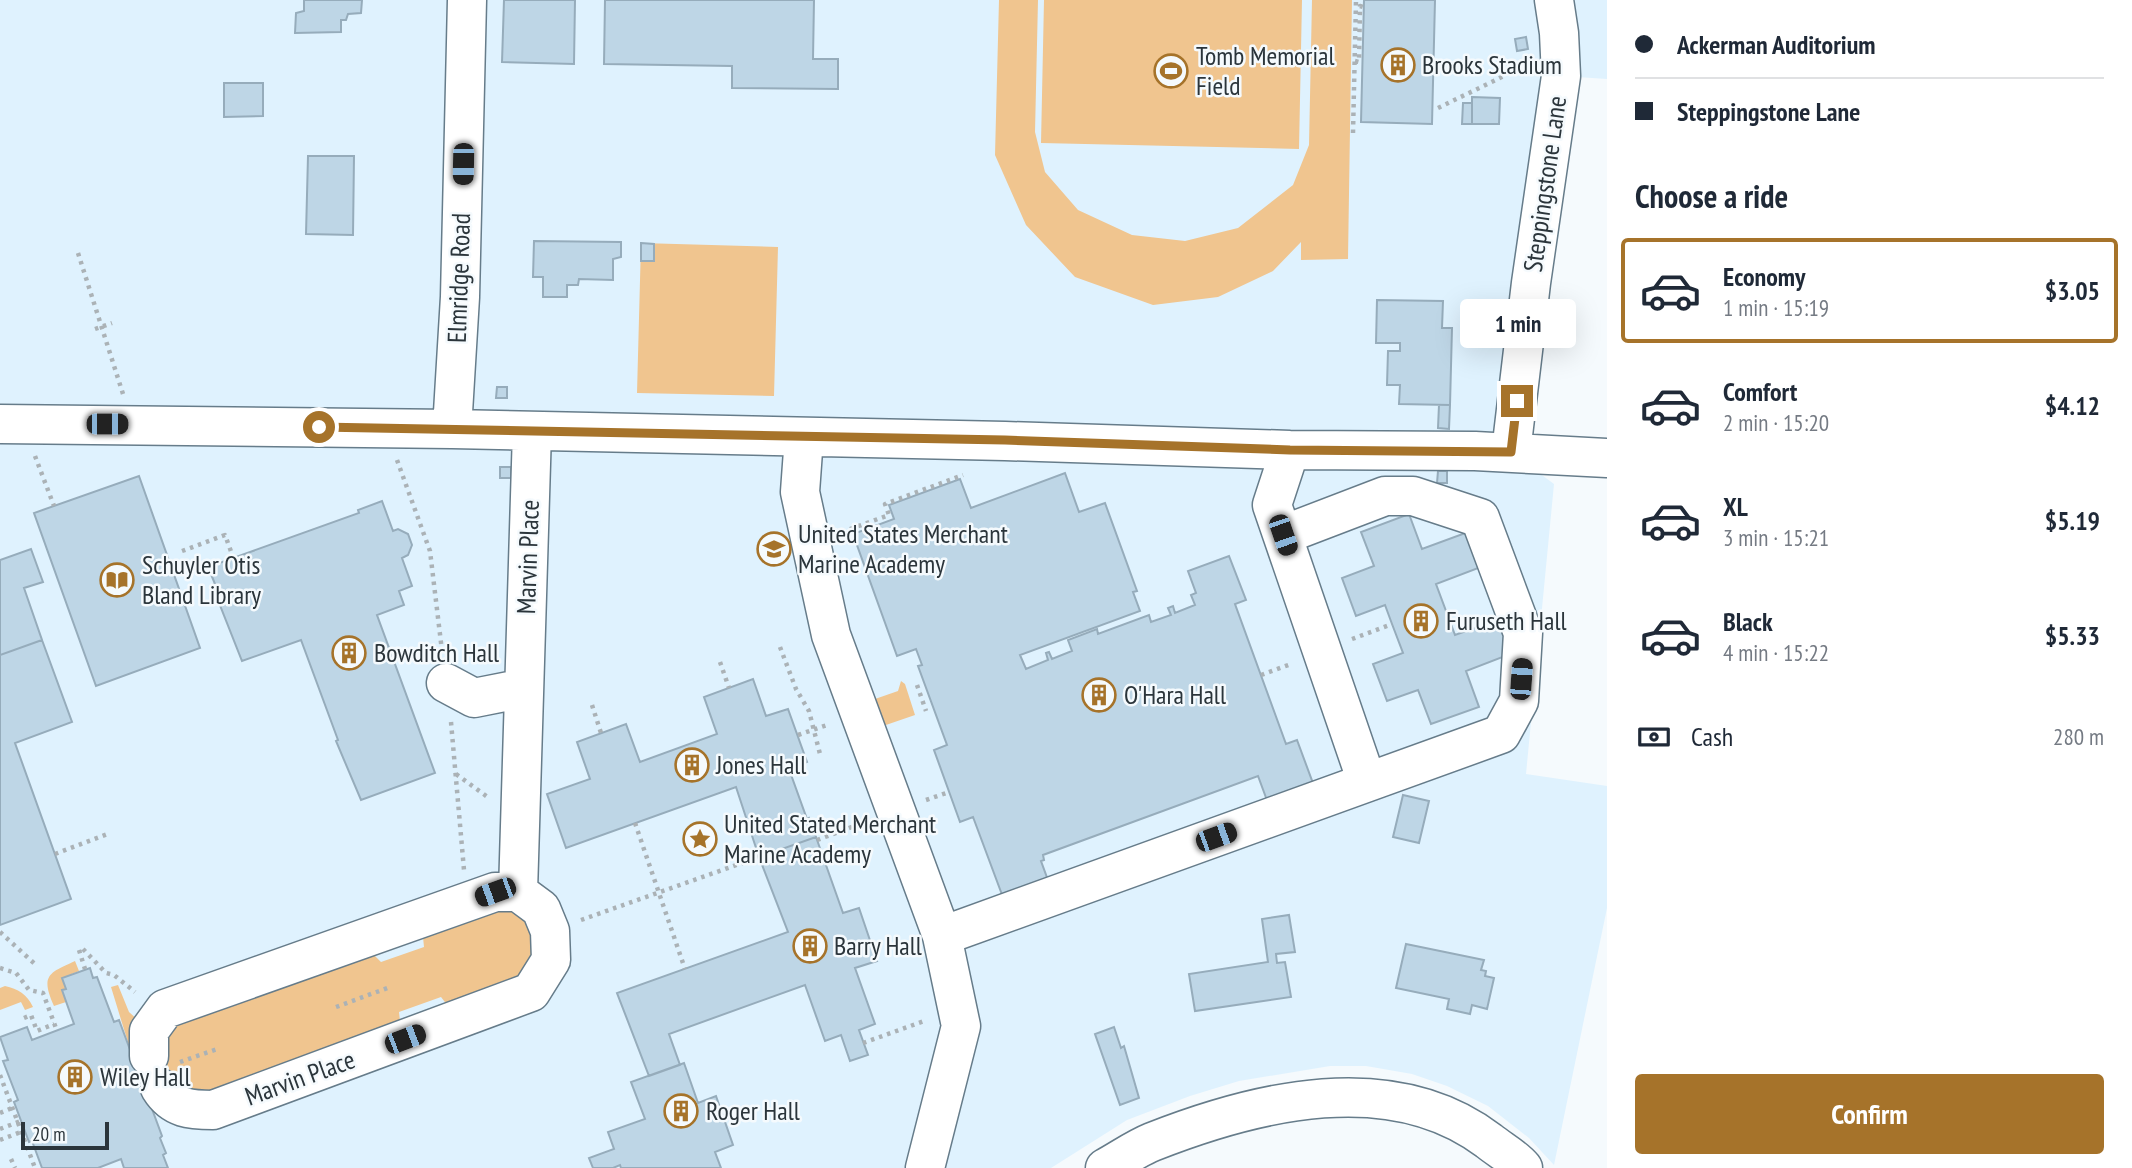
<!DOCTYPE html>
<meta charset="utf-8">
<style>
body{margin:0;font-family:"PT Sans Narrow",sans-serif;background:#f6f6f7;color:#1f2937;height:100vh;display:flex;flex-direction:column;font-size:26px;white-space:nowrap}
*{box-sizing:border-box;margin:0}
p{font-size:23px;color:#747a83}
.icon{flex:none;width:38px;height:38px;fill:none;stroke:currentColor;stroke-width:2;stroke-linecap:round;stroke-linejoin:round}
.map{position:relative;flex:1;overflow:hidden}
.side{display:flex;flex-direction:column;background:#fff;width:525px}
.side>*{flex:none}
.banner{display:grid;align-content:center;height:154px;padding:0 28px;background:#fff}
.scale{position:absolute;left:21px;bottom:18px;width:88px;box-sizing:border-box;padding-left:7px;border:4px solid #2b353b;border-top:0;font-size:19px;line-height:24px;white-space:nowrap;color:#2b353b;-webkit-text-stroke:5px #f5fafd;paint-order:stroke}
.end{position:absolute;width:32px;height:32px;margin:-16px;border:9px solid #a6732a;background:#fff;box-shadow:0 0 0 4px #fff}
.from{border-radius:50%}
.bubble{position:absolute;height:49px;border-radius:7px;background:#fff;box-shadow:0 7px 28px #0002;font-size:23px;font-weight:800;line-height:49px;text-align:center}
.car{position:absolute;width:21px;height:42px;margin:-21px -10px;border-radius:9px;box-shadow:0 0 5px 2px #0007;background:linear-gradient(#222 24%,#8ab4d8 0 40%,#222 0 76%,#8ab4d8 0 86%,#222 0)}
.banner b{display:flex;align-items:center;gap:24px;height:66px;font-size:26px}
.banner b+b{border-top:2px solid #e0e1e3}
.banner i{width:18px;height:18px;background:#1f2937}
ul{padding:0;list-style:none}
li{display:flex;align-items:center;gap:21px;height:105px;margin:0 14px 10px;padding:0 14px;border:4px solid transparent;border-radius:7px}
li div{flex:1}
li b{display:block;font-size:26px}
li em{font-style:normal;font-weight:800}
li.current{border-color:#a6732a}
li>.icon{width:63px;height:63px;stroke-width:1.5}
h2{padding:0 28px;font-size:32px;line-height:84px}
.pay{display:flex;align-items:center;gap:18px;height:77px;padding:0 28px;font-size:26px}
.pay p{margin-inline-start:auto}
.button{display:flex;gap:14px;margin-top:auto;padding:14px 28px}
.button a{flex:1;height:80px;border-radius:7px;background:#a6732a;color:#fff;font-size:28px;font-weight:800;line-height:80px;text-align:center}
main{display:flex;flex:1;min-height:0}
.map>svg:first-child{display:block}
</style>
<main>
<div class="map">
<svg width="1607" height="1168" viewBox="0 0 1607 1168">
<rect width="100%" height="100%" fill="#f5fafd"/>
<path fill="#dff2fe" d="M0 0H1607V79L1562 76 1511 452 1554 484 1526 774 1607 786V908L1554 1165 1529 1138 1488 1106 1447 1086 1412 1074 1366 1066H1330L1239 1081 1190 1096 1127 1120 1051 1168H0Z"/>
<path fill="#f0c58f" d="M999 0H1038L1035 132 1045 172 1078 210 1132 235 1185 241 1238 228 1293 185 1309 145 1312 0H1352L1348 259 1301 260V242L1273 271 1218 297 1153 305 1075 277 1026 225 995 155Z
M1044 0H1302L1299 149 1041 143Z
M641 243 778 247 774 396 637 393Z
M901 681 905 684 915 715 883 726 875 699 898 691Z
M516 907 532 920 542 949 529 978 448 1006 441 997 399 1012 400 1021 205 1101 174 1082 162 1052 159 1032 372 953 381 962 424 947 423 937 484 911Z
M75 961 79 971 62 978 66 989 62 991 66 1002 54 1006C40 975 49 973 75 961Z
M118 985 129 1012 140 1022 134 1062 111 987Z
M5 986C18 989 27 994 33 1007L25 1010 21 1002 0 1010V988Z"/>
<path fill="#bed6e6" stroke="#96acbb" stroke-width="2" d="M304 0H362L361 13 348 14 346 20H341V32L295 33 296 13 304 11Z
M504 0H575L574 64 502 62Z
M605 0H814L813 59H838V89L732 88V66L604 64Z
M1364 0H1435L1432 124 1361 122Z
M1526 37 1528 49 1517 51 1515 39Z
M224 83H263V116L224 117Z
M1472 97 1500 98 1499 124H1472Z
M1463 103H1472V124H1462Z
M308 156H354L353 235 306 234Z
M534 241 621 242V257L613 259V280L579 279 578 285H567V297H543V277H533Z
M641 243 654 244V261H641Z
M1377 300 1443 301 1442 328H1452L1450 405 1399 404 1400 385H1387L1388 351H1400V343H1376Z
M497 387H507V398H496Z
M1439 405H1450L1449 429 1438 428Z
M500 467H511V478H500Z
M1438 471H1447V483H1437Z
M1065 473 1079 512 1105 503 1137 591 1133 592 1140 611 1020 655 1026 669 1048 660 1046 653 1049 652 1052 659 1072 651 1068 640 1097 629 1098 634 1149 615 1151 622 1171 615 1168 608 1173 606 1175 613 1195 605 1191 595 1196 593 1188 571 1229 556 1246 600 1235 604 1286 744 1297 740 1314 786 1268 803 1258 776 1043 855 1044 860 1041 861 1049 883 1004 900 973 817 960 822 934 750 947 745 918 666 922 665 916 649 897 656 853 534 894 519 889 505 960 479 971 508Z
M139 476 200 648 96 686 34 513Z
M382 501 393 531 398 529 408 534 412 545 408 555 402 558 412 586 399 591 404 605 377 615 435 773 361 800 336 741 338 740 301 640 242 661 212 585 215 584 208 567 359 513 358 510Z
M1409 514 1422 549 1468 532 1481 567 1436 584 1455 635 1500 619 1513 653 1466 671 1479 707 1431 724 1418 690 1387 701 1373 664 1403 653 1392 624 1385 605 1356 616 1342 578 1374 566 1361 532Z
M31 549 43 582 24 588 42 640 0 655V560Z
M42 640 72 722 15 743 71 899 0 925V655Z
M753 679 766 716 788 709 807 762 789 769 807 819 809 818 816 837 759 857 736 787 566 848 547 794 590 779 577 742 626 724 640 762 717 734 704 697Z
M1403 795 1429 801 1419 843 1393 837Z
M816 837 843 913 859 908 877 961 855 968 875 1024 859 1030 868 1055 850 1061 841 1035 825 1041 805 985 669 1034 680 1065 649 1076 617 993 788 932 759 857Z
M1289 915 1295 952 1276 954 1277 963 1285 962 1291 997 1195 1011 1189 974 1268 962 1262 919Z
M1406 944 1484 960 1481 970 1486 971 1485 976 1494 978 1487 1009 1472 1005 1470 1014 1447 1009 1449 999 1396 988Z
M90 968 93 978 97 977 114 1022 119 1020 162 1136 160 1138 166 1153 163 1155 168 1168H124L121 1159 98 1168H42L32 1141 29 1142 14 1102 18 1100 3 1061 8 1060 0 1037 27 1027 32 1040 74 1024 62 990 66 989 62 978Z
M1114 1027 1121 1048 1124 1046 1139 1098 1120 1105 1095 1034Z
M684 1063 698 1103 716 1096 733 1145 715 1152 721 1168H621L620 1165 613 1168H593L589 1158 614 1149 608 1132 645 1119 631 1082Z"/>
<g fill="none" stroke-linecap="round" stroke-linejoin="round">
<defs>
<path id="minor" d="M0 424 452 429 1005 441 1290 450 1475 451 1607 458
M452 429 460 297 467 0
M804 437 800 492 831 635 942 936 961 1026 925 1168
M1290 450 1272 505 1367 782
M1511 452 1531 283 1561 76 1559 33 1554 0
M446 683 474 698 524 688
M942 936 1501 734 1519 701 1523 633 1480 518 1413 496H1385L1283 535
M149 1056V1031L165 1009 495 892H518
M160 1088C173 1109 191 1110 213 1110L531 992 551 960 550 931 541 909 518 892 532 431
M1105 1168C1120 1160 1135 1149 1152 1142 1256 1101 1392 1067 1489 1141 1500 1150 1514 1157 1523 1168"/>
</defs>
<use href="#minor" stroke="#667c8a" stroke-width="41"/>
<path stroke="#abb2b6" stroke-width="4.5" stroke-dasharray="3.5 5" stroke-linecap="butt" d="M1355 61 1359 62 1360 6 1363 7
M1438 108 1506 75
M1353 133 1356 0
M78 253 123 394
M95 329 112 323
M35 456 54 506
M397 460 430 551 442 651
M842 532 889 515 885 504 963 475
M182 551 225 535 233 557
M1352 639 1392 624
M780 647 796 689 809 711 821 758
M720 662 729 688
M1261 675 1291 664
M917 685 926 711
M592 705 601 733
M451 722 464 870
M798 735 830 724
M456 774 489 798
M926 800 949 792
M635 823 685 969
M817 840 865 822
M55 854 110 833
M581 920 759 857
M0 932 36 965
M83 949 106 973 114 975 135 992
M79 950 85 969
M0 968 16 973 29 990 43 993 57 1031
M336 1007 390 987
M24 1018 31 1015 37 1031 54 1024
M863 1043 927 1020
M180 1062 220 1048
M0 1075 35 1168
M0 1113 12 1108
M0 1129 21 1121
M0 1140 21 1132
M11 1159 15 1168"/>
<use href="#minor" stroke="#fff" stroke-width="38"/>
</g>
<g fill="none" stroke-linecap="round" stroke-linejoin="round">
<path stroke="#a6732a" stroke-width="9" d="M319 427 1005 440 1290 450 1511 452 1517 401"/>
</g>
<defs>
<symbol id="building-ring" viewBox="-11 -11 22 22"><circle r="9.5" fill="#f5fafd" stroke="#a6732a" stroke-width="1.5"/><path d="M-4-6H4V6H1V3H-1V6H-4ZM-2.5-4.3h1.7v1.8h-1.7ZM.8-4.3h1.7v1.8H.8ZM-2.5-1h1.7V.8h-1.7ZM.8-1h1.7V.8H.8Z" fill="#a6732a"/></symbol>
<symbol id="stadium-ring" viewBox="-11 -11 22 22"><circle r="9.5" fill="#f5fafd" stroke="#a6732a" stroke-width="1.5"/><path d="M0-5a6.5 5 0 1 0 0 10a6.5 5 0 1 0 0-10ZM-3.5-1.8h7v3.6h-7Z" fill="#a6732a"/></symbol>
<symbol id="university-ring" viewBox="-11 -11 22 22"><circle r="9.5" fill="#f5fafd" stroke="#a6732a" stroke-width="1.5"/><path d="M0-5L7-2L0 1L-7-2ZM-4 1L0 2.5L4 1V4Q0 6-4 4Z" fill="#a6732a"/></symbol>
<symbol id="library-ring" viewBox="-11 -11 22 22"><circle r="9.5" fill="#f5fafd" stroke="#a6732a" stroke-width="1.5"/><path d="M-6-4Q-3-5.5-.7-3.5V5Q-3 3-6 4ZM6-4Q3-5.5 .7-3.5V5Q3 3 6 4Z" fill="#a6732a"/></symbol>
<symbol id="sight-ring" viewBox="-11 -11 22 22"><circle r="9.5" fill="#f5fafd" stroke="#a6732a" stroke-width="1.5"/><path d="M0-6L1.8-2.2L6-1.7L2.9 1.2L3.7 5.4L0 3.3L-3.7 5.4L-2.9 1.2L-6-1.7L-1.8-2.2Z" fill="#a6732a"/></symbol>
</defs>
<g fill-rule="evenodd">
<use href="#building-ring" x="1379" y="46" width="38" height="38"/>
<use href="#stadium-ring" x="1152" y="52" width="38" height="38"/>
<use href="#university-ring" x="755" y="530" width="38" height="38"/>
<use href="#library-ring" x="98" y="561" width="38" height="38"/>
<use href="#building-ring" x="1402" y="602" width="38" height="38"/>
<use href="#building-ring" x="330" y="634" width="38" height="38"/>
<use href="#building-ring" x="1080" y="676" width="38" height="38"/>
<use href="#building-ring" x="673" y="746" width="38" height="38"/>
<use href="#sight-ring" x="681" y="820" width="38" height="38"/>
<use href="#building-ring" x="791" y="927" width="38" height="38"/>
<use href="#building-ring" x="56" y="1058" width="38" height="38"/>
<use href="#building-ring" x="662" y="1092" width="38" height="38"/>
</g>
<g text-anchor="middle" stroke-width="5" stroke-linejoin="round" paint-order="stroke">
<g font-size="26" fill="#2b353b" stroke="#f5fafd" text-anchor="start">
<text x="1196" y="65">Tomb Memorial<tspan x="1196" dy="30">Field</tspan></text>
<text x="1422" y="74">Brooks Stadium</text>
<text x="798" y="543">United States Merchant<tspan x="798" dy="30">Marine Academy</tspan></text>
<text x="142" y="574">Schuyler Otis<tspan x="142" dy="30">Bland Library</tspan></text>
<text x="1446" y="630">Furuseth Hall</text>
<text x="374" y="662">Bowditch Hall</text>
<text x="1124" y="704">O'Hara Hall</text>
<text x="716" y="774">Jones Hall</text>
<text x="724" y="833">United Stated Merchant<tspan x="724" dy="30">Marine Academy</tspan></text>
<text x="834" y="955">Barry Hall</text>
<text x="100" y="1086">Wiley Hall</text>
<text x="706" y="1120">Roger Hall</text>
</g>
<g font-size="26" fill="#2b353b" stroke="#f5fafd">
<text transform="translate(1545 184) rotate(-82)" y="9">Steppingstone Lane</text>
<text transform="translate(459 278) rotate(-88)" y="9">Elmridge Road</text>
<text transform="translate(528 557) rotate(-88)" y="9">Marvin Place</text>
<text transform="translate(300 1078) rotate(-20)" y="9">Marvin Place</text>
</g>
</g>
</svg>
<div class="scale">20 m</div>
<i class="end from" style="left:319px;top:427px"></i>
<i class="end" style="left:1517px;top:401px"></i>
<div class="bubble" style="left:1460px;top:299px;width:116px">1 min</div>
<i class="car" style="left:463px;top:164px;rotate:181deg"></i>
<i class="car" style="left:107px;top:424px;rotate:90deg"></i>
<i class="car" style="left:1283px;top:535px;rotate:161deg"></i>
<i class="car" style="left:1521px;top:679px;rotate:4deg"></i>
<i class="car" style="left:1216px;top:837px;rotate:70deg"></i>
<i class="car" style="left:495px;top:892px;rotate:250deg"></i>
<i class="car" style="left:405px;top:1039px;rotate:69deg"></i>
</div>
<section class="side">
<div class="banner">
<b><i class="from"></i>Ackerman Auditorium</b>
<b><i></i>Steppingstone Lane</b>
</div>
<h2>Choose a ride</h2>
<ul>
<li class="current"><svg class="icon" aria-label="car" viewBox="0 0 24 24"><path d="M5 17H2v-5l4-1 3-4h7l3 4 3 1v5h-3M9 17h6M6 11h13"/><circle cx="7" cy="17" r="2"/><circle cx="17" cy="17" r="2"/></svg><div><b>Economy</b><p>1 min · 15:19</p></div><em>$3.05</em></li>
<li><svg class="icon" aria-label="car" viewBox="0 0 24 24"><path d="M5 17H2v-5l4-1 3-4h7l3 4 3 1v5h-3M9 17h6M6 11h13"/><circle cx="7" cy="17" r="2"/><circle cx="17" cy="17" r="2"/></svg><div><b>Comfort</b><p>2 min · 15:20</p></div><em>$4.12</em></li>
<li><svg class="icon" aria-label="car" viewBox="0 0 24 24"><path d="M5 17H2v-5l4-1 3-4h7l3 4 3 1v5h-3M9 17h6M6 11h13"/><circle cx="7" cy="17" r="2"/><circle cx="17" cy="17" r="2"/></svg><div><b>XL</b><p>3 min · 15:21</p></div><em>$5.19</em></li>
<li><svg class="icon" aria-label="car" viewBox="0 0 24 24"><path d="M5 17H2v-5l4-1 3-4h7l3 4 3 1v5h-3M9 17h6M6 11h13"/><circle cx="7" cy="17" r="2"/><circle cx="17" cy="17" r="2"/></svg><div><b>Black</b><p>4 min · 15:22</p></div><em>$5.33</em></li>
</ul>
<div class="pay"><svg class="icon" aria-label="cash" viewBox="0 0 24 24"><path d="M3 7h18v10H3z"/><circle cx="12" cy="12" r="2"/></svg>Cash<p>280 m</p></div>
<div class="button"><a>Confirm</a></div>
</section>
</main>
